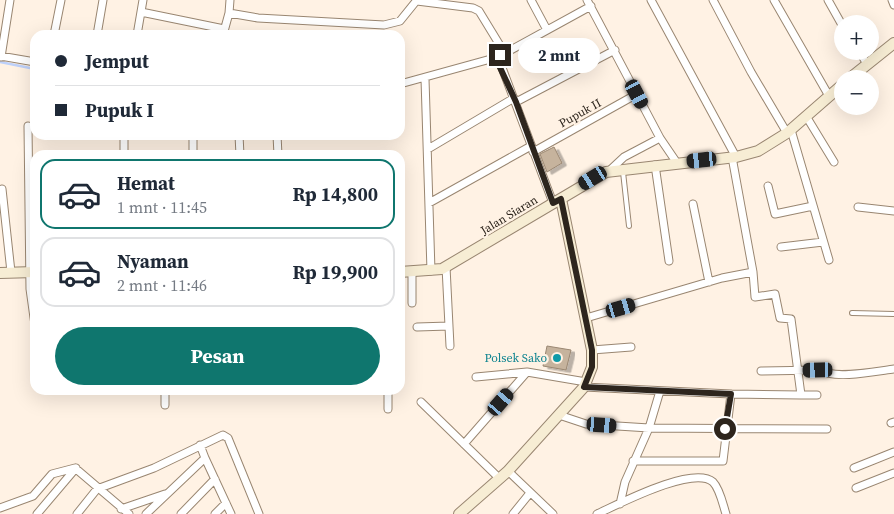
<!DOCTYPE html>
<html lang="id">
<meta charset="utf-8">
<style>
body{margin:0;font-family:"Source Serif 4",serif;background:#f6f6f7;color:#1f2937;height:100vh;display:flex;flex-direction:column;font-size:19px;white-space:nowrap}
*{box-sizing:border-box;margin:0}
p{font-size:16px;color:#747a83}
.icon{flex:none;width:28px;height:28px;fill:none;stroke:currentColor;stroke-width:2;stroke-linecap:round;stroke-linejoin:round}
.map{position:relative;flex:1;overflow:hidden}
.details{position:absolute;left:30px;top:150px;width:375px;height:245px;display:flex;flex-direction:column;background:#fff;border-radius:15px;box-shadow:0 5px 20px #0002}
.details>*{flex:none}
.top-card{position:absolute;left:30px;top:30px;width:375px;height:110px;border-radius:15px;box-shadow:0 5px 20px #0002;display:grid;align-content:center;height:110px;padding:0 25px;background:#fff}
.buttons{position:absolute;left:834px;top:15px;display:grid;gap:10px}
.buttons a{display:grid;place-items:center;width:45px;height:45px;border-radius:50%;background:#fff;box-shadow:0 5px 20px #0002;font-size:25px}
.end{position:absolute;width:22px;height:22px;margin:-11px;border:6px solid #2d251d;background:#fff;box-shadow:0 0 0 2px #fff}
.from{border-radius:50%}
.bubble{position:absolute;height:35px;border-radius:18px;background:#fff;box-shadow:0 5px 20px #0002;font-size:16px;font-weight:700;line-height:35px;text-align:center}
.car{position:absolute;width:15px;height:30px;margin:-15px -8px;border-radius:6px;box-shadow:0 0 4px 1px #0007;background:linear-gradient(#222 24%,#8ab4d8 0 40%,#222 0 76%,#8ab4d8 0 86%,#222 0)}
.top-card b{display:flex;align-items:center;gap:18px;height:48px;font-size:19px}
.top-card b+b{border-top:1px solid #e0e1e3}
.top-card i{width:12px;height:12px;background:#1f2937}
ul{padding:9px 0 0;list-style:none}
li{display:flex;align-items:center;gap:15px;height:70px;margin:0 10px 8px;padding:0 15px;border:2px solid #e0e1e3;border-radius:15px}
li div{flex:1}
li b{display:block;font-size:19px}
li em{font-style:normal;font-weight:700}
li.on{border-color:#0f766e}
li>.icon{width:45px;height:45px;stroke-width:1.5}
.action{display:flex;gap:10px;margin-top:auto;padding:10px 25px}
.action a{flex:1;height:58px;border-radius:30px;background:#0f766e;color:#fff;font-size:20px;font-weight:700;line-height:58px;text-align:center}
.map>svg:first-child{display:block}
</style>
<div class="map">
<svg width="894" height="514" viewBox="0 0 894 514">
<defs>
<filter id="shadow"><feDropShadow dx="4.5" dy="2.5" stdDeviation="0" flood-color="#0004"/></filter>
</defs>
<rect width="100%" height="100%" fill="#fff2e4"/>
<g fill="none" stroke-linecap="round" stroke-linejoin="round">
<path stroke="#bed1fa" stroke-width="2.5" d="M0 62 35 69"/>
</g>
<path fill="#c6b39d" stroke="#9a8772" filter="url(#shadow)" d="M554 147 562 163 547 172 540 154Z
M547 346 571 350 566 370 543 366Z"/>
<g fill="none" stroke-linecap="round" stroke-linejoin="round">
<defs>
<path id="lane" d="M623 172 629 226
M852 313 894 314"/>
<path id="street" d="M531 0 547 30
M587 0 660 138 677 163
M651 0 736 157
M713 0 751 72 787 133
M774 0 829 96
M828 0 842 25
M892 0 894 5
M417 1 473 8 479 11 504 52
M141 12 224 29
M229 13 258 18 384 25 400 21 417 0
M54 35 61 0
M97 35 103 0
M137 35 143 0
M223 35 229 13 230 0
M859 51 867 64
M0 56 35 62
M1 57 10 0
M425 79 431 271
M400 84 498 57
M516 102 615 50
M806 116 834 162
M28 126 30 289
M791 130 829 260
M193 135V155
M239 135 240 155
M277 135 278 155
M428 149 514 98
M533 152 637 94
M124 155V135
M655 165 669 261
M609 171 624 157 660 138
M768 186 775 214 813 206
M2 189 11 272
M429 203 531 146
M553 203 498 57 591 6
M693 204 709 282
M858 207 894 211
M781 247 823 242
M446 267 450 346
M412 272V303
M33 288 30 289 35 325
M586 318 722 278 753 272 732 157
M417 327 449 326
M592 350 631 347
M761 371 821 370C833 380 878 371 894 369
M476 377 527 372
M584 387 731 394 801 395 791 319 780 318 775 294 755 297 753 272
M165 390V405
M388 390V409
M801 395H817
M421 402 500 479
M559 415 586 424 649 428 827 429
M891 423 894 422
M464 444 527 372 586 382
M200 445 205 458
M633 461H723L731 394
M854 468 894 452
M508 471 553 514
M856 488 894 473
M620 504 625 482 649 428 660 391
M0 508 33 496 52 474 75 468 129 514
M121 509 165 494
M37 514 76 468
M77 514 97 489 154 468 223 435 228 438 259 514
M146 514 205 458 231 514
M181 514 215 479
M215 514 226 503
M513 514 530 493
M597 514C619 504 693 465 713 482 720 489 723 505 726 514"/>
<path id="secondary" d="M849 79 894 43
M400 272 442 269 606 172 736 157 758 151 787 133 842 85
M0 273 35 272
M459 514 508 471 584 387 592 367V350L561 199"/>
</defs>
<use href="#lane" stroke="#998671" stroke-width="6"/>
<use href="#street" stroke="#998671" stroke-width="9"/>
<use href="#secondary" stroke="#998671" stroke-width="12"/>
<use href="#lane" stroke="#fff" stroke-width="4"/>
<use href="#street" stroke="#fff" stroke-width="7"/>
<use href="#secondary" stroke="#f7edd4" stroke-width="10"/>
</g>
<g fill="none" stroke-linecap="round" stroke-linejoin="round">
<path stroke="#2d251d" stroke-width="6" d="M500 55 497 61 516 102 553 203 561 199 592 350V367L584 387 731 394 725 429"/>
</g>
<circle fill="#0f9aa8" stroke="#fff2e4" stroke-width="2" cx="557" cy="358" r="5"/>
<g text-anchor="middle" stroke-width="4.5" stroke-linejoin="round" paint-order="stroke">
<g font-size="12" fill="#2d251d" stroke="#fff2e4">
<text transform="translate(580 113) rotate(-29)" y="4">Pupuk II</text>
<text transform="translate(509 215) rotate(-31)" y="4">Jalan Siaran</text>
</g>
<g font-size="12" fill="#0d838f" stroke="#fff2e4" text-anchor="end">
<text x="547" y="362">Polsek Sako</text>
</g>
</g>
</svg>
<div class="buttons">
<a>+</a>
<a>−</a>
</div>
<i class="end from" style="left:725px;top:429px"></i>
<i class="end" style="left:500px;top:55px"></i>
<div class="bubble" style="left:518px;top:38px;width:82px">2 mnt</div>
<i class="car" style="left:637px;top:94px;rotate:152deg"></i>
<i class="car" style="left:702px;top:160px;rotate:264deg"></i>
<i class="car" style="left:593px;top:178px;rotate:239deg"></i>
<i class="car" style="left:621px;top:308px;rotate:74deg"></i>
<i class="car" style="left:818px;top:370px;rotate:269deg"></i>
<i class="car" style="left:501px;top:402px;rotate:41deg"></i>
<i class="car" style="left:602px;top:425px;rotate:94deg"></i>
<div class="top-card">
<b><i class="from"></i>Jemput</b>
<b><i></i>Pupuk I</b>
</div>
<section class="details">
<ul>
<li class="on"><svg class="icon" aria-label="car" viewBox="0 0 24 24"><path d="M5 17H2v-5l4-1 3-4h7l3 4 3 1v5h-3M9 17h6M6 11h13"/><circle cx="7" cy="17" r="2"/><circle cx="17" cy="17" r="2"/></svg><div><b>Hemat</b><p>1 mnt · 11:45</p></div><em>Rp 14,800</em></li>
<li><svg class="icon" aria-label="car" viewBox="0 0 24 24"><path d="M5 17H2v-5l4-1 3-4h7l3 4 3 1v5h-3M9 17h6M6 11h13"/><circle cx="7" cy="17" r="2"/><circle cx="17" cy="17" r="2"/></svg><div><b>Nyaman</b><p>2 mnt · 11:46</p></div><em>Rp 19,900</em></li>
</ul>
<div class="action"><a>Pesan</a></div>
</section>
</div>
